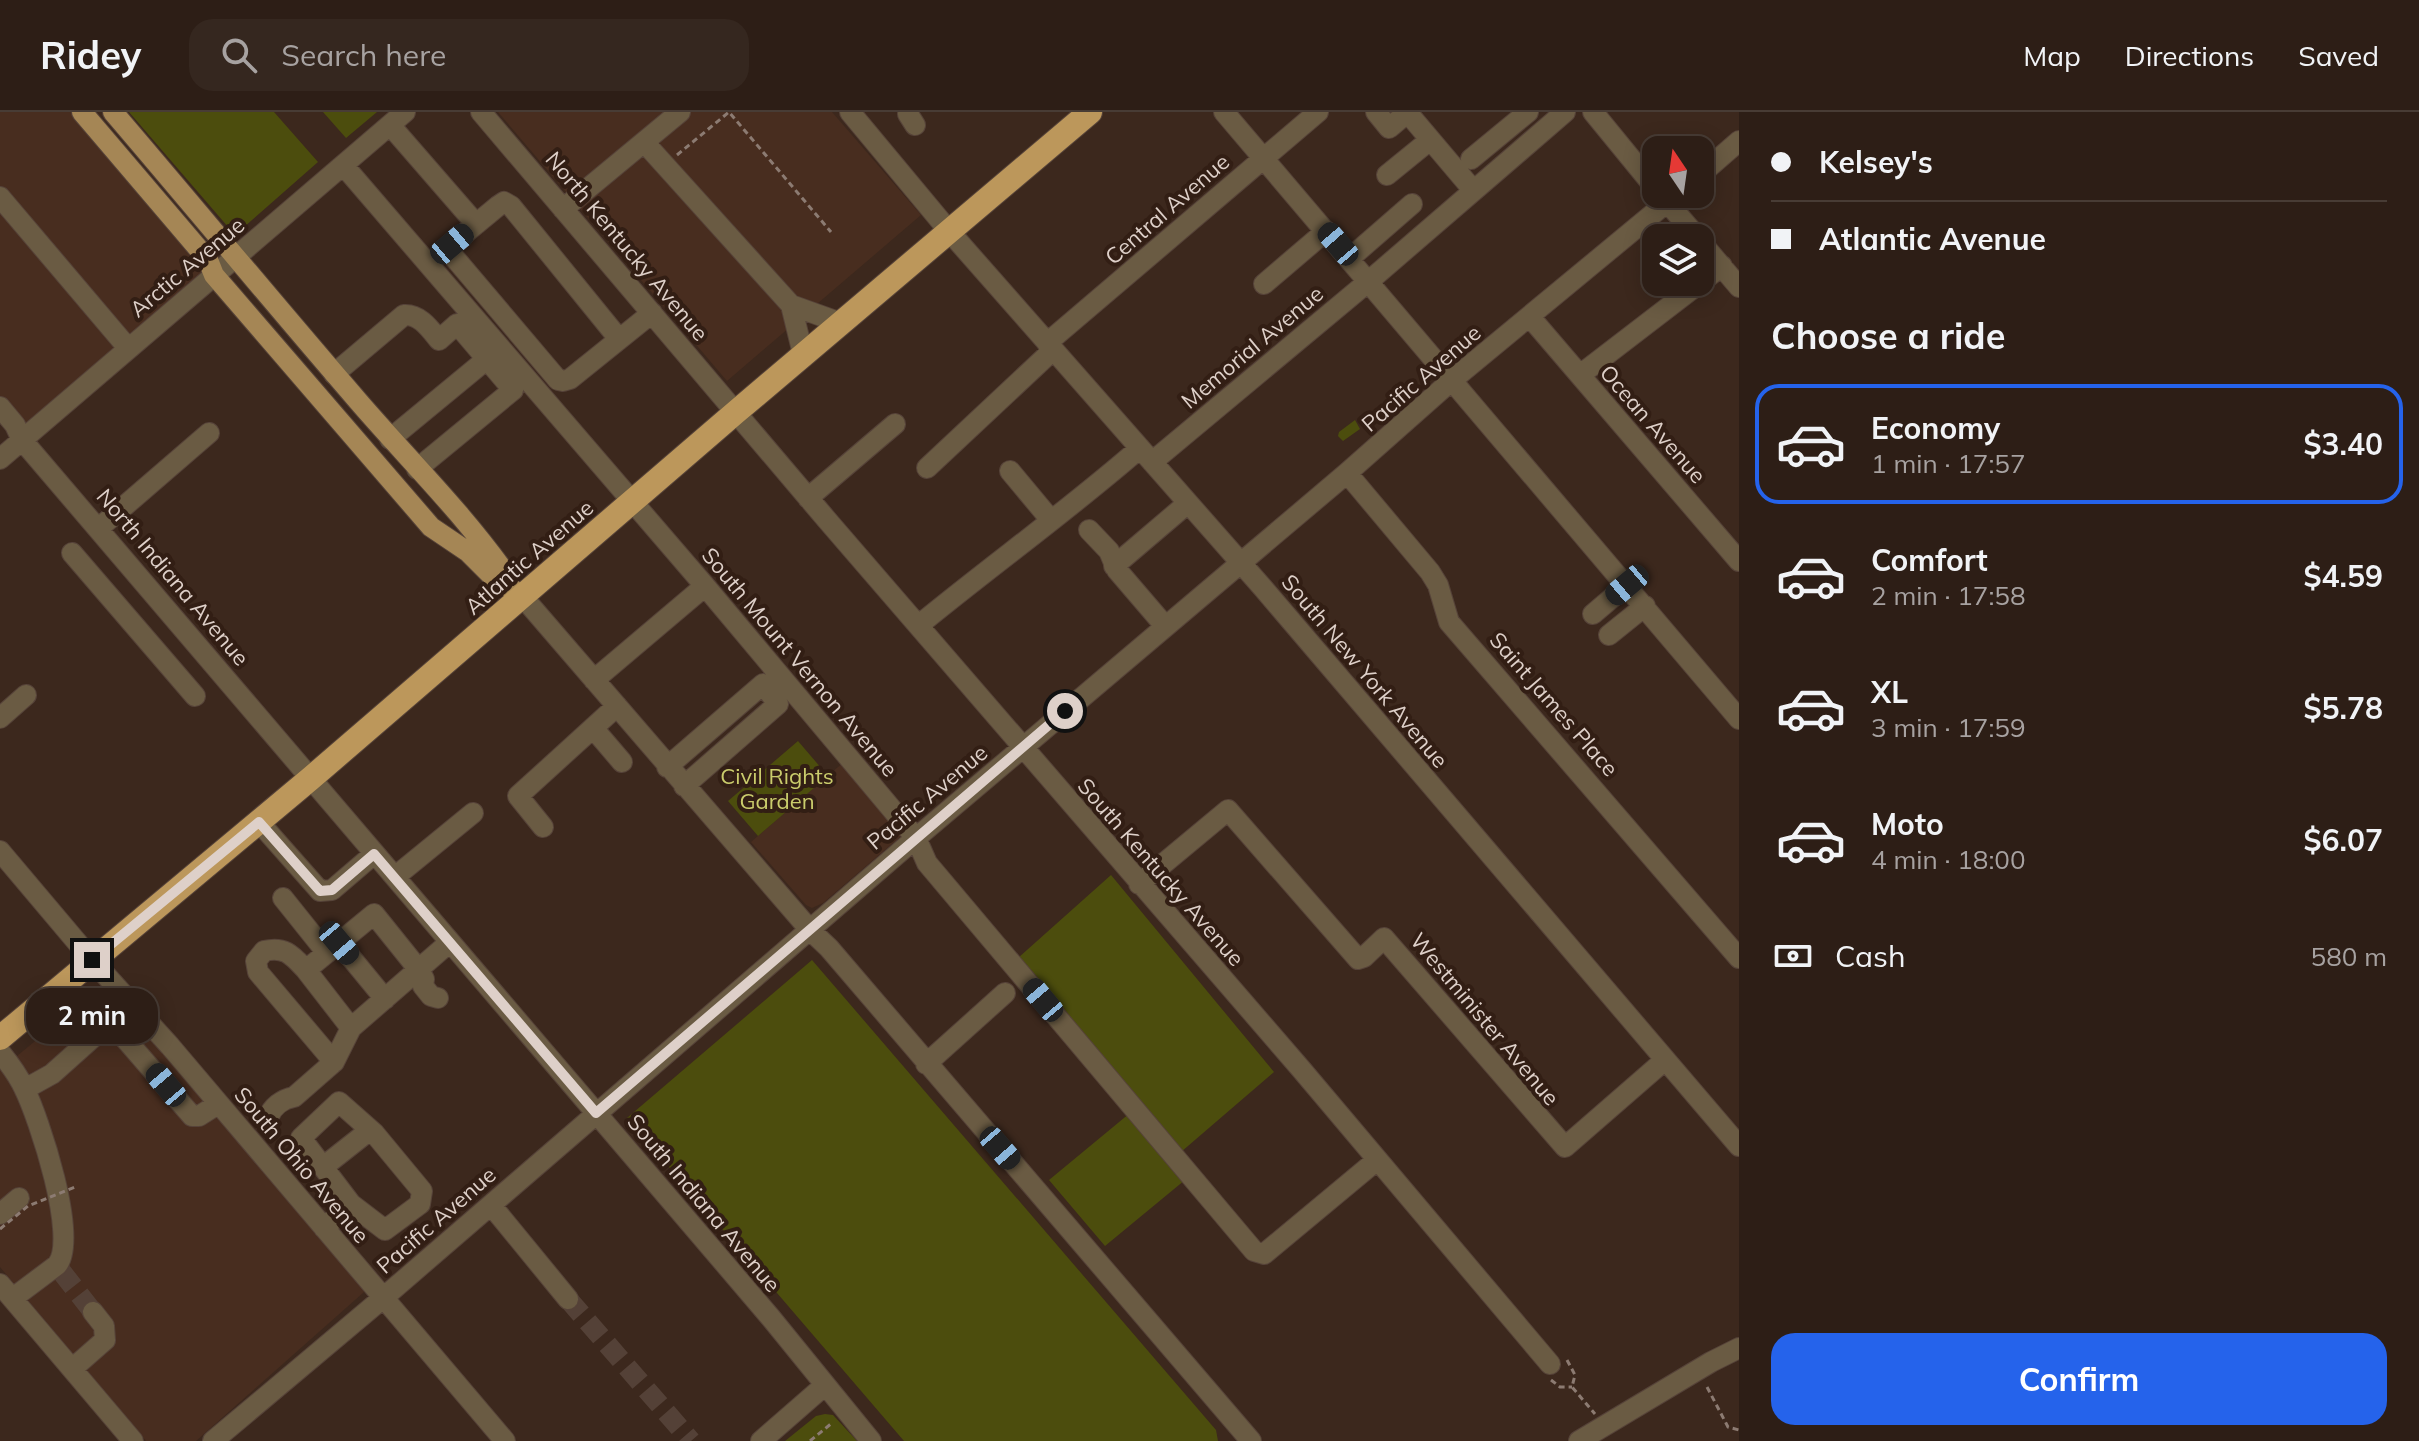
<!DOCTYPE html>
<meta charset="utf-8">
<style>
body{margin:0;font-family:Mulish,sans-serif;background:#35271f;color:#f1f3f6;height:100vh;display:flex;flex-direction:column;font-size:30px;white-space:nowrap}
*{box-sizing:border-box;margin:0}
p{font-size:26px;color:#a7a2a1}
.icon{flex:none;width:44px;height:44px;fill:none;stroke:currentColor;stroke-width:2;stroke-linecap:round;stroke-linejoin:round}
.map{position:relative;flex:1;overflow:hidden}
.drawer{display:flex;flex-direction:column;background:#2d1e16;width:680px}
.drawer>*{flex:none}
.hud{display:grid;align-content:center;height:176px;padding:0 32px;background:#2d1e16}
.needle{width:52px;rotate:347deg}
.controls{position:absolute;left:1642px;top:24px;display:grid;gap:16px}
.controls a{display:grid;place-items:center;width:72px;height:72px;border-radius:16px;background:#2d1e16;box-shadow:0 4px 20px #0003,0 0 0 2px #483c35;font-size:40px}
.end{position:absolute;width:36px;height:36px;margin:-18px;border:10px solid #ded0c9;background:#111;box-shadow:0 0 0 4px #111}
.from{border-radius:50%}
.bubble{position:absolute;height:56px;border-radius:24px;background:#2d1e16;box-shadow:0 4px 20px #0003,0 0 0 2px #483c35;font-size:26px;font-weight:700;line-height:56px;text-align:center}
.car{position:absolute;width:24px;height:48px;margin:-24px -12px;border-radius:10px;box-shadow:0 0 6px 2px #0007;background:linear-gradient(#222 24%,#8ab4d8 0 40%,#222 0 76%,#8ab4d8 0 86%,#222 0)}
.hud b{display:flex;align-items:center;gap:28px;height:76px;font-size:30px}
.hud b+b{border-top:2px solid #483c35}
.hud i{width:20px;height:20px;background:#f1f3f6}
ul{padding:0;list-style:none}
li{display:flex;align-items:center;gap:24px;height:120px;margin:0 16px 12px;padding:0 16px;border:4px solid transparent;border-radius:24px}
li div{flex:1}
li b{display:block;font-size:30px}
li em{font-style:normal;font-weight:700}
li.active{border-color:#2563eb}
li>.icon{width:72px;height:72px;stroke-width:1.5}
h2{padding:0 32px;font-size:36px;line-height:96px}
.pay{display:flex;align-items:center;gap:20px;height:88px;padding:0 32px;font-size:30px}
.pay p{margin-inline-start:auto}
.button{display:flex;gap:16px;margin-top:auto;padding:16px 32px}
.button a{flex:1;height:92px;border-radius:24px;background:#2563eb;color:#fff;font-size:32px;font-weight:700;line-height:92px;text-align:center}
header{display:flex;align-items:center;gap:48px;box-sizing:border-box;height:112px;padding:0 40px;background:#2d1e16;border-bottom:2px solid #483c35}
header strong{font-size:38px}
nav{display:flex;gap:44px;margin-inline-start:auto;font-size:28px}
.search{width:560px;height:72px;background:#35271f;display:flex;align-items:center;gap:20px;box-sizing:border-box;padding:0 28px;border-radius:24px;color:#a7a2a1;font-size:30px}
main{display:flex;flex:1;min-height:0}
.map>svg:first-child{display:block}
</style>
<header>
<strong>Ridey</strong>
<div class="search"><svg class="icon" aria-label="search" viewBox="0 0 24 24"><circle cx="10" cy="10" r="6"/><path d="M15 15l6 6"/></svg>Search here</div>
<nav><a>Map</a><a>Directions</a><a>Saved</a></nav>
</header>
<main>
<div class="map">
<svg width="1739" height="1329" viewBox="0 0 1739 1329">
<rect width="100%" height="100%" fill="#3c281d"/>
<path fill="#482d1f" d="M0 0H82L214 163 22 328 0 295Z
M498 0H832L921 103 727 269Z
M845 649 901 720 900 725 823 791 812 796 806 793 751 730Z
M102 874 108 875 363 1175 364 1180 196 1329H146L0 1155V958Z"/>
<path fill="#4c4d0d" d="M129 0H274L318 50 235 123Z
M323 0H377L346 26Z
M1355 308 1360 317 1343 329 1338 324 1339 320Z
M798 629 828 664 758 724 728 689Z
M1111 763 1274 960 1181 1040 1018 846Z
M812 848 1216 1318 1218 1329H904L627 1006Z
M1130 1001 1185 1068 1105 1134 1049 1068Z
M825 1302 833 1303 857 1329H785L816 1304Z"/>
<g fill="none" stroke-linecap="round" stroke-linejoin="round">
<path stroke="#544137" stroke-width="20" stroke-dasharray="20 10" stroke-linecap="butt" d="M61 1159 93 1200
M568 1187 691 1329"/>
<defs>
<path id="minor" d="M481 0 827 408 1301 957 1550 1252
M850 0 949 119 1263 476 1739 1034
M1224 0 1739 607
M1376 0 1389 16 1408 0
M1407 0 1473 78
M1593 0 1656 77
M908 2 915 13
M390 13 476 112
M644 30 791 193 841 211
M1471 47 1528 0
M344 54 705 474 916 726 927 751 1254 1139 1264 1142 1377 1048
M1387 63 1430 28
M1700 63 1739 29
M1660 82 1698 126
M0 85 128 236
M563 97 680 0
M1700 129 1739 175
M1350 146 1412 92
M1264 172 1326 119
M791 193 803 242
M1530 205 1739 449
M619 227 511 94 504 90 498 94 452 132 450 139 453 144 558 268 563 269 570 267 652 201
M1047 231 1318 0
M334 262 404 203C420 202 430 217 439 228L457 212 513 278 417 357
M1580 263 1722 154
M0 295 15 313 22 328 771 1206 871 1329
M390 327 487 247
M0 347 405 0
M1152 350 1369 169 1565 0
M927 356 1053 238
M1010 359 1050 407
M1347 361 1430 460 1438 473 1449 510 1739 846
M808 386 895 312
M99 416 209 321
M1089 418 1109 439 1117 458 1165 514
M72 441 195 584
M1114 454 1188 391
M522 484 810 818 829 836 1251 1329
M1593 502 1627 473
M919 513C992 453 1069 398 1140 336
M1609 523 1645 494
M594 568 705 474
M0 606 26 583
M593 616 622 650
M667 655 763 572 778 592 684 674
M259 710 320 779 332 778 374 742
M543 715 518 684 617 594
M0 739 92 848 170 934 505 1329
M396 764 473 701
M1139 772 1228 698 1358 847 1364 845 1384 826 1565 1035 1665 948
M283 786 327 841
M339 831 385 887
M306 858C292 843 285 834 264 839L256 849 258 860 334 950
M351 916 306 858 374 802 419 858 424 867 423 874 431 884 438 886
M0 940C9 951 18 963 24 976 39 1006 79 1127 57 1153L13 1186
M926 952 1005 881
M25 977 52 962 99 920 109 917 121 922 192 1004H199L218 992
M268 1006C272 995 282 987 294 985L334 950 351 916 450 830
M323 1055 370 1018
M491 1093 568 1187
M0 1102 19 1086
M324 1116 351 1092 301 1026 339 990 374 1021 422 1079 420 1092 385 1118 351 1092
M0 1172 133 1329
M72 1257 105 1228 104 1214 93 1200
M213 1329 383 1186 916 726 1347 361 1451 269 1677 82
M761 1329 824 1274
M1579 1329 1711 1250 1739 1236"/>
<path id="major" d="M82 0 208 148 214 163 431 415 468 440 490 462 522 484
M113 0C195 96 275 193 358 289 408 347 464 402 508 465"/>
<path id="highway" d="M0 926 310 667 736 300 1090 0"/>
</defs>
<use href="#minor" stroke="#564339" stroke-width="22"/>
<use href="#major" stroke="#564339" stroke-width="22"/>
<use href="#highway" stroke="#564339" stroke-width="26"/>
<path stroke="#8c7b72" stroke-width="3" stroke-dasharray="6 4" stroke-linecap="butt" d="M677 43 729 0 831 120
M1567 1248 1575 1263 1572 1275 1595 1302
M1551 1268 1560 1275H1572
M1707 1275 1728 1315 1739 1318
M810 1329 832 1311"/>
<use href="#minor" stroke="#6a5b43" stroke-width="20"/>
<use href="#major" stroke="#a58655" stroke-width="20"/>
<use href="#highway" stroke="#bc975b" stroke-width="24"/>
<path stroke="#8c7b72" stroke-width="3" stroke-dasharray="6 4" stroke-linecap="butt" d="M0 1117 28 1094 75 1075"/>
</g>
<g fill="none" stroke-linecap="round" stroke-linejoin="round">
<path stroke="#ded0c9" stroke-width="10" d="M92 848 259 710 320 779 332 778 374 742 596 1001 1065 599"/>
</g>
<g text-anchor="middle" stroke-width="8" stroke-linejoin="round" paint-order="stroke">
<g font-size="22" fill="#ded0c9" stroke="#321e14">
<text transform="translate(1167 97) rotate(-41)" y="8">Central Avenue</text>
<text transform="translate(627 134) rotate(50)" y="8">North Kentucky Avenue</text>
<text transform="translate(187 155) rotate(-40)" y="8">Arctic Avenue</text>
<text transform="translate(1252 235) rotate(-40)" y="8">Memorial Avenue</text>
<text transform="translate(1421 266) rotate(-41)" y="8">Pacific Avenue</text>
<text transform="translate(1653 312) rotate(49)" y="8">Ocean Avenue</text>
<text transform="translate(529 445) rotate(-41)" y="8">Atlantic Avenue</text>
<text transform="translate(173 465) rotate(50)" y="8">North Indiana Avenue</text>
<text transform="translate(800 550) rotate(50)" y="8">South Mount Vernon Avenue</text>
<text transform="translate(1365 559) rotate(50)" y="8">South New York Avenue</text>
<text transform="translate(1554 592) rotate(49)" y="8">Saint James Place</text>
<text transform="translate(927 685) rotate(-40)" y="8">Pacific Avenue</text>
<text transform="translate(1161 760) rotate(49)" y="8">South Kentucky Avenue</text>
<text transform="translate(1485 907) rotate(50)" y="8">Westminister Avenue</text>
<text transform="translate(302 1053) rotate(50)" y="8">South Ohio Avenue</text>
<text transform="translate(704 1091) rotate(50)" y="8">South Indiana Avenue</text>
<text transform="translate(436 1108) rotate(-41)" y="8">Pacific Avenue</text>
</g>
<g font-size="22" fill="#cacc6c" stroke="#321e14">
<text x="777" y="672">Civil Rights<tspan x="777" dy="25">Garden</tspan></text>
</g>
</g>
</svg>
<div class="controls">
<a><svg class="needle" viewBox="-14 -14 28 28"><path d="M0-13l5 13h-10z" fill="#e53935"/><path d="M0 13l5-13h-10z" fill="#a7a2a1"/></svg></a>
<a><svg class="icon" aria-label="layers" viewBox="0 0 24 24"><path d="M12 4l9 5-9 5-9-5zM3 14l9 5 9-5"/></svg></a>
</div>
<i class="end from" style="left:1065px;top:599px"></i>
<i class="end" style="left:92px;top:848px"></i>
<div class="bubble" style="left:26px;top:876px;width:132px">2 min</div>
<i class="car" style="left:452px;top:132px;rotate:50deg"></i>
<i class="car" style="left:1338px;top:132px;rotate:319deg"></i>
<i class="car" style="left:1627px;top:473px;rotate:230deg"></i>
<i class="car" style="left:339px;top:831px;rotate:140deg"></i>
<i class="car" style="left:1043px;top:888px;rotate:320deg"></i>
<i class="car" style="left:166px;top:973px;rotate:320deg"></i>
<i class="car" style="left:1000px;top:1036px;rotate:139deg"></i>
</div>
<section class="drawer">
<div class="hud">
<b><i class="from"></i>Kelsey's</b>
<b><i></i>Atlantic Avenue</b>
</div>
<h2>Choose a ride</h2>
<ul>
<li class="active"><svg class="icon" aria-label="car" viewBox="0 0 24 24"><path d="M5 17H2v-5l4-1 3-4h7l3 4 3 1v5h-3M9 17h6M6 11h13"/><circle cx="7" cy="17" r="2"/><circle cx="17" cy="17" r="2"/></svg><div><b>Economy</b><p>1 min · 17:57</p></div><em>$3.40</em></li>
<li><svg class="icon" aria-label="car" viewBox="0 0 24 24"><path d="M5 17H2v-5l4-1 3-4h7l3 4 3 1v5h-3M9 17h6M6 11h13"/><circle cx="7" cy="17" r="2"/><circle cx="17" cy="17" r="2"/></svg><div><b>Comfort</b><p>2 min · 17:58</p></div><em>$4.59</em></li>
<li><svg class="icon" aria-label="car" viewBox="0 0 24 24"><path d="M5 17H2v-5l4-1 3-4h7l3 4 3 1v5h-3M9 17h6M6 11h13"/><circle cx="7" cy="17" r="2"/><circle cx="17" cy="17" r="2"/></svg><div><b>XL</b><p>3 min · 17:59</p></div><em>$5.78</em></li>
<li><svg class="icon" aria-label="car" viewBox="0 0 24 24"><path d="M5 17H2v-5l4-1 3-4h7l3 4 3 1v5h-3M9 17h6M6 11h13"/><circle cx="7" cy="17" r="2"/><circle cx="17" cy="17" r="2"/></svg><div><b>Moto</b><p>4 min · 18:00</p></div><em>$6.07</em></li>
</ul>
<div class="pay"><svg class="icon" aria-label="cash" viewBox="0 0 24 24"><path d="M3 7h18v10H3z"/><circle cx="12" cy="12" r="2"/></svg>Cash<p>580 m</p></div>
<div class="button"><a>Confirm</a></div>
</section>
</main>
